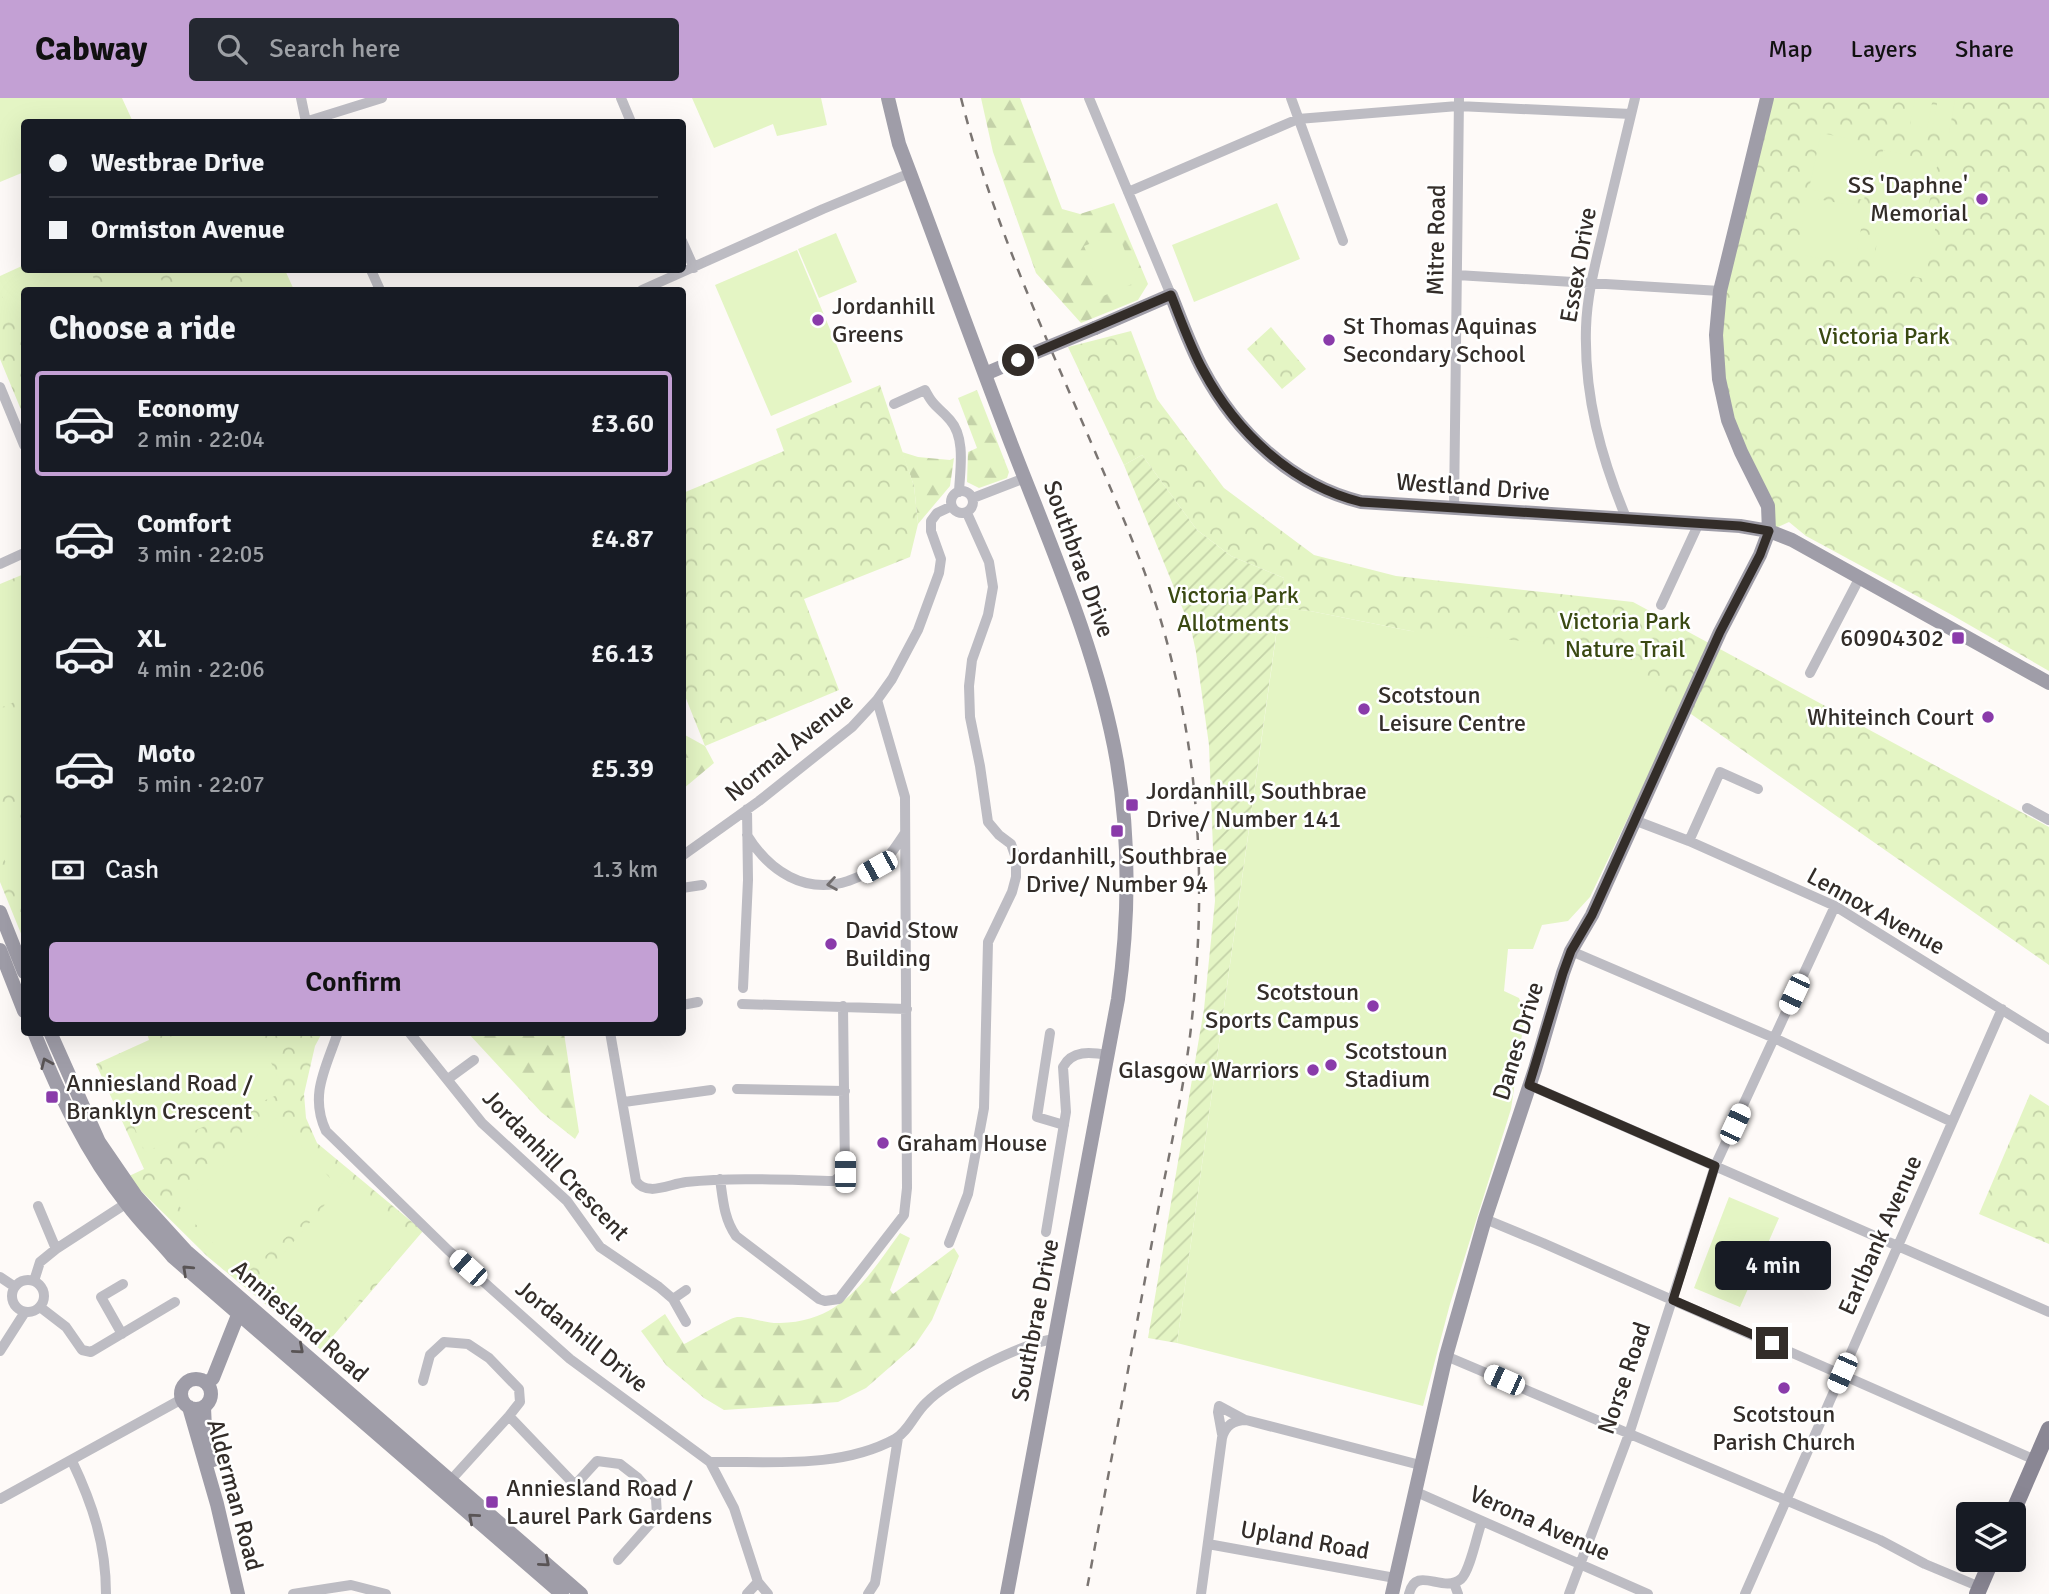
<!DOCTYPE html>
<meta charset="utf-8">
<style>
body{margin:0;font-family:Signika,sans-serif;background:#242831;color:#f1f3f6;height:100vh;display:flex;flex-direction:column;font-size:26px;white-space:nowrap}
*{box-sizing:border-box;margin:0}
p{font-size:23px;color:#9ea1a6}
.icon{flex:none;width:38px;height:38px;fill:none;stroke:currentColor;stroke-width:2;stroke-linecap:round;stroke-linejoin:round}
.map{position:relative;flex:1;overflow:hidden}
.details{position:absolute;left:21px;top:189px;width:665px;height:749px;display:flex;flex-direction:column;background:#171b24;border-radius:7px;box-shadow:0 7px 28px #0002}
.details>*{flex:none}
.hud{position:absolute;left:21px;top:21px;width:665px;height:154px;border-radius:7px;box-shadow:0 7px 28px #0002;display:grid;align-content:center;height:154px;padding:0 28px;background:#171b24}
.controls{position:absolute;left:1956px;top:1404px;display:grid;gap:14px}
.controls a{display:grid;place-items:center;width:70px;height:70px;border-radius:7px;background:#171b24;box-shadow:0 7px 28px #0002;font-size:35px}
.end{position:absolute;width:32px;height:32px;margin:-16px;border:9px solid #332d29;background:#fff;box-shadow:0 0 0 4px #fff}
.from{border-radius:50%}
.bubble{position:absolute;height:49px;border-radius:7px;background:#171b24;box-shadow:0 7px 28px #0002;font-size:23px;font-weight:600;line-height:49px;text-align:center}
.car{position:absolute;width:21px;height:42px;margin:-21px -10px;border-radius:9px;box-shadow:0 0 5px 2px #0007;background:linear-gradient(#fff 24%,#345 0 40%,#fff 0 76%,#345 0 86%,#fff 0)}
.hud b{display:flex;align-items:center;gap:24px;height:66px;font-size:26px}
.hud b+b{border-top:2px solid #363941}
.hud i{width:18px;height:18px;background:#f1f3f6}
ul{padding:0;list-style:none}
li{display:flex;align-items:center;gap:21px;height:105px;margin:0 14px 10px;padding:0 14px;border:4px solid transparent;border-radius:7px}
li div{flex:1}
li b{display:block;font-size:26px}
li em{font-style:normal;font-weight:600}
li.on{border-color:#c3a0d4}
li>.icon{width:63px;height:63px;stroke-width:1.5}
h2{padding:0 28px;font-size:32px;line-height:84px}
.pay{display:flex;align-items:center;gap:18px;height:77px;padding:0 28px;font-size:26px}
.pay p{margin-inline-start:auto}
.button{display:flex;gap:14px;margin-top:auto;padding:14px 28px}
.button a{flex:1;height:80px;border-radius:7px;background:#c3a0d4;color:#111;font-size:28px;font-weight:600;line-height:80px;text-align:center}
header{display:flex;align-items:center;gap:42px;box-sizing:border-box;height:98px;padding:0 35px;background:#c3a0d4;color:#111}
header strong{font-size:33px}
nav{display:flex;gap:38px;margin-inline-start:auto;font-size:24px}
.search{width:490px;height:63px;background:#242831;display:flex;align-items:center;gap:18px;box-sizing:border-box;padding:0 24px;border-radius:7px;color:#9ea1a6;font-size:26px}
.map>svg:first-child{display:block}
</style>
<header>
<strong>Cabway</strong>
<div class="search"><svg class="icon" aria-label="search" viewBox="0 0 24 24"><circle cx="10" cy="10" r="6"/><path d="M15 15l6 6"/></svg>Search here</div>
<nav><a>Map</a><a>Layers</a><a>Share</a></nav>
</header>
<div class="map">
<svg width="2049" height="1496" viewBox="0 0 2049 1496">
<defs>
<pattern id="forest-firs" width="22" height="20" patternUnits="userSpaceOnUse" patternTransform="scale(1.75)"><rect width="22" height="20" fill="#e4f5c4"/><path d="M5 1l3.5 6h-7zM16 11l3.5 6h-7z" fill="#c4d2a8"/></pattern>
<pattern id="park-crowns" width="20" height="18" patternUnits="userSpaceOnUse" patternTransform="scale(1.75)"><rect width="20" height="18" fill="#e4f5c4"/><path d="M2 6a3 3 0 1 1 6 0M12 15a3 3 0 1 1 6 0" fill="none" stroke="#c4d2a8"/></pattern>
<pattern id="garden-furrows" width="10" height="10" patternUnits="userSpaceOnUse" patternTransform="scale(1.75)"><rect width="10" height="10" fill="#e4f5c4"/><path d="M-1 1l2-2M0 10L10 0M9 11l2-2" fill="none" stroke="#c4d2a8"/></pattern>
</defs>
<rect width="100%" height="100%" fill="#fefaf8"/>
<path fill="url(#forest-firs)" d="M981 0H1020L1062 111 1080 116 1114 105 1148 186 1138 202 1081 225 1036 175 993 54Z
M977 292 1009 374 1007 380 979 390 967 384 968 354 977 350 958 300Z
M902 354 918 359 950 362 954 360 950 388 918 426 914 388Z
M683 632 685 637 705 648 714 665 683 691Z
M468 935H564L579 1034 575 1041 541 1014Z
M900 1135 910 1140 890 1192 893 1196 954 1150 959 1158 932 1222 915 1247 866 1290 838 1304 724 1312 704 1300 666 1267 641 1233 665 1216 684 1246C695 1241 728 1220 737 1219 748 1218 767 1226 780 1225 842 1224 867 1180 900 1135Z"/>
<path fill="url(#park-crowns)" d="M1770 0H2049V573L1952 517 1806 438 1789 424 1769 433 1768 408 1741 354 1716 237Z
M24 167V172H285L294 192H24V319L0 261V178Z
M1271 229 1306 271 1282 291 1247 251Z
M1131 233 1157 301 1224 390 1314 457 1396 478 1633 504 2049 729V867L1681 609 1411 533 1310 513 1280 510 1284 480 1231 458 1197 432 1142 357 1124 367 1068 249Z
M880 287 914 388 918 426 910 459 804 501 839 592 705 648 683 593V395L784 353 776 331Z
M24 476V843L0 784V486Z
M147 935H322L315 948 304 996 306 1020 317 1045 423 1133 321 1252 208 1159 127 1079 144 1071 96 966 149 942Z
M2030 996 2049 1008V1146L1979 1116Z"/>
<path fill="url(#garden-furrows)" d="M1142 357 1197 432 1231 458 1284 480 1177 1245 1148 1240 1204 911 1215 803 1209 647 1196 554 1191 531 1124 367Z"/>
<path fill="#e4f5c4" d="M0 0H122L133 24H24V74L0 84Z
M692 0H821L827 27 777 38 773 26 714 50Z
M1915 0H1933L1927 30 1910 27Z
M1938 0 1955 2 1949 35 1932 32Z
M1821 35 1875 46 1864 102 1809 91Z
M1883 52 1938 64 1926 119 1871 107Z
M1807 99 1865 110 1854 167 1797 156Z
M1277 105 1300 161 1194 204 1172 147Z
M1883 116 1936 127 1925 181 1872 169Z
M836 135 857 184 819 200 798 151Z
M1118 135 1137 184 1103 198 1084 148Z
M797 152 852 284 771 318 715 187Z
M30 172H90L99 192H24V248L0 193V185Z
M128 172H157L166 192H120L114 178Z
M183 172H246L197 192H192Z
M271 172H283L293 192H224Z
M24 494V600L0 610V505Z
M1280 510 1310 513 1411 533 1534 544 1649 578 1681 609 1590 799 1568 823 1542 827 1533 851H1508L1504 893 1519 900 1525 916 1511 1011 1450 1206 1423 1308 1177 1245Z
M24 610V690L9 696 0 676V621Z
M24 719V808L0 751V730Z
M179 935H258L284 994 145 1054 107 966Z
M276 1020 339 1090 345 1081 413 1138 322 1246 255 1189 334 1096 243 1178 179 1108Z
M1729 1099 1779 1120 1740 1209 1694 1190Z"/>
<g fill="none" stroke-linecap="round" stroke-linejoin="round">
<path stroke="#bdbcc3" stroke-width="10" d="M301 0 306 24
M621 0 631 24
M1089 0 1171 197
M1291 0 1343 143
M305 24 382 0
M1128 94 1298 21 1458 8 1631 16
M682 143 694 170
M371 172 380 192
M1457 177 1720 193
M642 192 823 111 910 75
M0 289 24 347
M894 306 925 292C935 311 938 308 950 322 966 340 960 372 959 394
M951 404a11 11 0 1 1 22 0a11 11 0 1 1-22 0Z
M973 400 1025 380
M1454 411 1459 0
M1627 422C1601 360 1584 298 1586 230 1587 194 1597 160 1605 125 1615 83 1625 42 1635 0
M0 466 24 455
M1661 507 1698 427
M1810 575 1860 479
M2027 710 2049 722
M1634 722 1689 743 1835 808 2049 941
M747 737C769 773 805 797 848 783 858 779 869 776 877 769 889 760 897 747 905 735
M1689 743 1720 674 1758 691
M682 758 759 703 852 629 877 602 892 581 918 532 939 475 941 461 931 433V423L937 415 952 408
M682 790 702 787
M1571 853 1774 940 1952 1024
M743 890 748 782 747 711
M742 906 907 911
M682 907 698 904
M338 934C326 970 309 997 326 1033L448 1152 570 1261 710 1364 734 1410 758 1484 768 1496
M409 934 482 1025 567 1103 600 1149 659 1189 673 1201 686 1224
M610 934 636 1083C647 1099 669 1086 686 1084 735 1079 785 1082 834 1083L845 1074 843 908
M1050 935 1037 1019 1064 1027
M448 981 474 962
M1529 987 2049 1214
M737 991 845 993
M624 1004 711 992
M720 1081C723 1102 724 1121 736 1138L819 1201 825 1203 839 1201 904 1117 907 1090 905 699 877 602
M38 1108 56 1151
M1485 1121 1543 1145 2035 1362
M1046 1134 1066 1014 1063 969C1072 952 1090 954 1108 957
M949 1145 968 1096 984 1010 988 844 1012 794 1016 779V760L1011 746 999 737 988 724 980 668 970 619 969 588 972 562 988 517 993 489 989 464 967 415
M0 1179 15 1189
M12 1198a16 16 0 1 1 32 0a16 16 0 1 1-32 0Z
M34 1183 40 1164 56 1151 130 1103
M673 1201 686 1192
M40 1209 66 1229 82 1252 91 1254 175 1204
M122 1236 101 1199 123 1186
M0 1253 25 1214
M1446 1258 1880 1442 1925 1466 1980 1489
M423 1283 430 1257 444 1244 468 1246 489 1260 519 1291 520 1304 509 1318 450 1383
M509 1318 575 1387 597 1363 620 1366 638 1380 656 1400 657 1418 618 1462
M1222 1336 1218 1314 1219 1308 1245 1322
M72 1363C93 1407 106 1447 106 1496
M710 1364C771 1363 840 1371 895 1341 908 1334 915 1315 926 1305 948 1282 1023 1245 1054 1241
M1414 1393 1648 1496
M0 1401 182 1301
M1208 1446 1395 1480
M1454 1485 1458 1496
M293 1496 351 1487 386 1496
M747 1496 758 1484
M868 1496 875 1485 898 1340
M1201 1496 1222 1340C1225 1328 1233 1322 1246 1322L1420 1367
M1409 1496C1416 1466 1442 1496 1461 1481 1470 1473 1477 1436 1482 1423
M1569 1496 1629 1336 1715 1068 1835 808
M1745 1496 2002 911"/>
<path stroke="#9f9da8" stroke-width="14" d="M888 0 899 46 910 75C944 166 977 257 1012 348 1052 451 1098 555 1117 664 1130 742 1129 823 1118 901L1007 1496
M1095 230 1171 197C1181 222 1190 248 1203 272 1236 334 1291 387 1361 404L1740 428 1769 433 1792 442 2049 585
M985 276 1034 255
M0 814 24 874
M0 852 24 913
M34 934C58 994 86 1055 127 1106 141 1125 158 1141 173 1159L562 1496
M50 934 99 1044 136 1098 186 1153 581 1496
M181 1296a15 15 0 1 1 30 0a15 15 0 1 1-30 0Z
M207 1285 213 1280 238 1217 243 1212
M189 1309 217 1406 238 1496
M204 1309 205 1331 213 1362
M1392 1496 1446 1258 1485 1121 1535 971 1563 875 1571 853 1592 817 1720 534 1760 457 1769 433 1768 408 1741 354 1728 322 1719 281 1716 237 1720 193 1767 0"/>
<path stroke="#8a8794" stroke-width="16" d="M2012 1416 2049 1331
M1977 1496 1992 1461"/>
<path stroke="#7b7572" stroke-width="2.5" stroke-dasharray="9 9" stroke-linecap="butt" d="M961 0C992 123 1046 239 1096 356 1123 420 1152 484 1169 552 1203 683 1206 812 1189 946 1180 1012 1164 1079 1152 1144 1130 1262 1108 1379 1086 1496"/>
<path stroke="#9f9da8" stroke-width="14" d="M1034 255 1095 230"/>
</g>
<defs><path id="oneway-chevron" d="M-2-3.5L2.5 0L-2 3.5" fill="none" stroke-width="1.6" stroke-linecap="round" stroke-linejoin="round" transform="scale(1.75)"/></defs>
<use stroke="#716d6e" href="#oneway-chevron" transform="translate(832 786) rotate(171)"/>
<g stroke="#595455">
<use href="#oneway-chevron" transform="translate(46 965) rotate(-114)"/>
<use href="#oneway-chevron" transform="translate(187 1172) rotate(-137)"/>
<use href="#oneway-chevron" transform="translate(299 1251) rotate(41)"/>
<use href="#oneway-chevron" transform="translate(473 1420) rotate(-139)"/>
<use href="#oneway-chevron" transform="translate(545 1464) rotate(41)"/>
</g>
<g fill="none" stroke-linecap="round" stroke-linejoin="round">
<path stroke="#332d29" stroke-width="9" d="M1018 262 1171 197C1181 222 1190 248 1203 272 1236 334 1292 387 1361 404L1740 428 1769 433 1760 457 1720 534 1592 817 1571 853 1563 875 1529 987 1715 1068 1673 1202 1772 1245"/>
</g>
<g fill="#8a3baa" stroke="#fff" stroke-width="2.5">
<circle cx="1982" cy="101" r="7"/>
<circle cx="818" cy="222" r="7"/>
<circle cx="1329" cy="242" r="7"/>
<rect x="1951" y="533" width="14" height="14" rx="3.5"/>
<circle cx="1364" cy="611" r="7"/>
<circle cx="1988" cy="619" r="7"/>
<rect x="1125" y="700" width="14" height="14" rx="3.5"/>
<rect x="1110" y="726" width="14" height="14" rx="3.5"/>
<circle cx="831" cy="846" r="7"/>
<circle cx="1373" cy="908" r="7"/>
<circle cx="1331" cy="967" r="7"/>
<circle cx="1313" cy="972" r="7"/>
<rect x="45" y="992" width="14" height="14" rx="3.5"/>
<circle cx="883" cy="1045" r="7"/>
<circle cx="1784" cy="1290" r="7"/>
<rect x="485" y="1397" width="14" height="14" rx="3.5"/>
</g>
<g text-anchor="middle" stroke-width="5" stroke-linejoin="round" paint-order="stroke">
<g font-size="24" fill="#332d29" stroke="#fff" text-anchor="start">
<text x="1968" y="95" text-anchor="end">SS 'Daphne'<tspan x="1968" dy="28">Memorial</tspan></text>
<text x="832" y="216">Jordanhill<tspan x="832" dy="28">Greens</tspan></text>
<text x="1343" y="236">St Thomas Aquinas<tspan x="1343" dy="28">Secondary School</tspan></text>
<text x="1944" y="548" text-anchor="end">60904302</text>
<text x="1378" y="605">Scotstoun<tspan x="1378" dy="28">Leisure Centre</tspan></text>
<text x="1974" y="627" text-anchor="end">Whiteinch Court</text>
<text x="1146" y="701">Jordanhill, Southbrae<tspan x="1146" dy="28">Drive/ Number 141</tspan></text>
<text x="1117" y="766" text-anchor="middle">Jordanhill, Southbrae<tspan x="1117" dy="28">Drive/ Number 94</tspan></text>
<text x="845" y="840">David Stow<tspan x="845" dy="28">Building</tspan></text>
<text x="1359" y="902" text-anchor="end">Scotstoun<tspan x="1359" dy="28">Sports Campus</tspan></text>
<text x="1345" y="961">Scotstoun<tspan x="1345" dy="28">Stadium</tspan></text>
<text x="1299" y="980" text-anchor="end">Glasgow Warriors</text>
<text x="66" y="993">Anniesland Road /<tspan x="66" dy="28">Branklyn Crescent</tspan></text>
<text x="897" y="1053">Graham House</text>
<text x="1784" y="1324" text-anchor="middle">Scotstoun<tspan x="1784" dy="28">Parish Church</tspan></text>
<text x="506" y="1398">Anniesland Road /<tspan x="506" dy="28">Laurel Park Gardens</tspan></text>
</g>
<g font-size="24" fill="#332d29" stroke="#fff">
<text transform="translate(1436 142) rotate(-89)" y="8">Mitre Road</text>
<text transform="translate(1578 167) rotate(-80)" y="8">Essex Drive</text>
<text transform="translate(1473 389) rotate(4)" y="8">Westland Drive</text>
<text transform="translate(1079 461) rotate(70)" y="8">Southbrae Drive</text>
<text transform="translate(789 649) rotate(-39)" y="8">Normal Avenue</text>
<text transform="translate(1876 813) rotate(29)" y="8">Lennox Avenue</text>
<text transform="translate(1518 943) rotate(-73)" y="8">Danes Drive</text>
<text transform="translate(556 1067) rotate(46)" y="8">Jordanhill Crescent</text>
<text transform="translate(1880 1137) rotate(-66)" y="8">Earlbank Avenue</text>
<text transform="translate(1035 1222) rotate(-79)" y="8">Southbrae Drive</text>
<text transform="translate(300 1223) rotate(41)" y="8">Anniesland Road</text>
<text transform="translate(582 1238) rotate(39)" y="8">Jordanhill Drive</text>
<text transform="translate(1624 1280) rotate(-71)" y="8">Norse Road</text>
<text transform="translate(235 1397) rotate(75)" y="8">Alderman Road</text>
<text transform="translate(1540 1425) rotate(24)" y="8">Verona Avenue</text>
<text transform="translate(1305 1442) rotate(10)" y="8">Upland Road</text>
</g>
<g font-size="24" fill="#3a4912" stroke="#fff">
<text x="1884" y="246">Victoria Park</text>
<text x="1233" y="505">Victoria Park<tspan x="1233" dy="28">Allotments</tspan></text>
<text x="1625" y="531">Victoria Park<tspan x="1625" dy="28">Nature Trail</tspan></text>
</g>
</g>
</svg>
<div class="controls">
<a><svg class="icon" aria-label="layers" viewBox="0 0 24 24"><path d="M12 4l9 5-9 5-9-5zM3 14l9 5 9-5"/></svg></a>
</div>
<i class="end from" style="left:1018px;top:262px"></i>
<i class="end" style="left:1772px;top:1245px"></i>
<div class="bubble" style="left:1715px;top:1143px;width:116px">4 min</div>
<i class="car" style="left:877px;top:769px;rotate:241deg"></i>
<i class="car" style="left:1794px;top:896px;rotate:205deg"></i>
<i class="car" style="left:1735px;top:1026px;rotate:25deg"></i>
<i class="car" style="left:845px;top:1074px;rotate:0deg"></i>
<i class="car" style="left:468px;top:1170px;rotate:312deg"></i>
<i class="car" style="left:1842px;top:1275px;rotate:204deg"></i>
<i class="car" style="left:1504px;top:1282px;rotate:294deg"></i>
<div class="hud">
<b><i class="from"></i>Westbrae Drive</b>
<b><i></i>Ormiston Avenue</b>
</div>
<section class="details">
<h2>Choose a ride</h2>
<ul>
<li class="on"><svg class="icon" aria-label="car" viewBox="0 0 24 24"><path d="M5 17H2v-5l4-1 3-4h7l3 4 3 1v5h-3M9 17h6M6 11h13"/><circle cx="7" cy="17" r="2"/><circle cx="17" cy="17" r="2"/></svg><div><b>Economy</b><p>2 min · 22:04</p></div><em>£3.60</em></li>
<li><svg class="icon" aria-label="car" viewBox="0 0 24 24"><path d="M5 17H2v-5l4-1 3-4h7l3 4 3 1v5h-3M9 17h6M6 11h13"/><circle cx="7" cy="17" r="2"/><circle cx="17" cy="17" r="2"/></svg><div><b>Comfort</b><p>3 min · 22:05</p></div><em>£4.87</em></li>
<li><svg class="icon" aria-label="car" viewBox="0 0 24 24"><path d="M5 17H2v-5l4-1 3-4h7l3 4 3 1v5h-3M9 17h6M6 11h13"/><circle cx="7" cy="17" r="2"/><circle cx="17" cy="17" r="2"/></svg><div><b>XL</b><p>4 min · 22:06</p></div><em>£6.13</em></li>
<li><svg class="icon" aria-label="car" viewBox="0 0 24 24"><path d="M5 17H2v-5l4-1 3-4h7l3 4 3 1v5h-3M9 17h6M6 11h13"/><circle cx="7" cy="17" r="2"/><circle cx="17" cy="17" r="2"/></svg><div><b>Moto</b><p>5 min · 22:07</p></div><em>£5.39</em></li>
</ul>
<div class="pay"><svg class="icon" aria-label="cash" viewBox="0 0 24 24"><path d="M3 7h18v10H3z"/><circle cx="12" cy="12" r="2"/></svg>Cash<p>1.3 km</p></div>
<div class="button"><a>Confirm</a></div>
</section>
</div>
